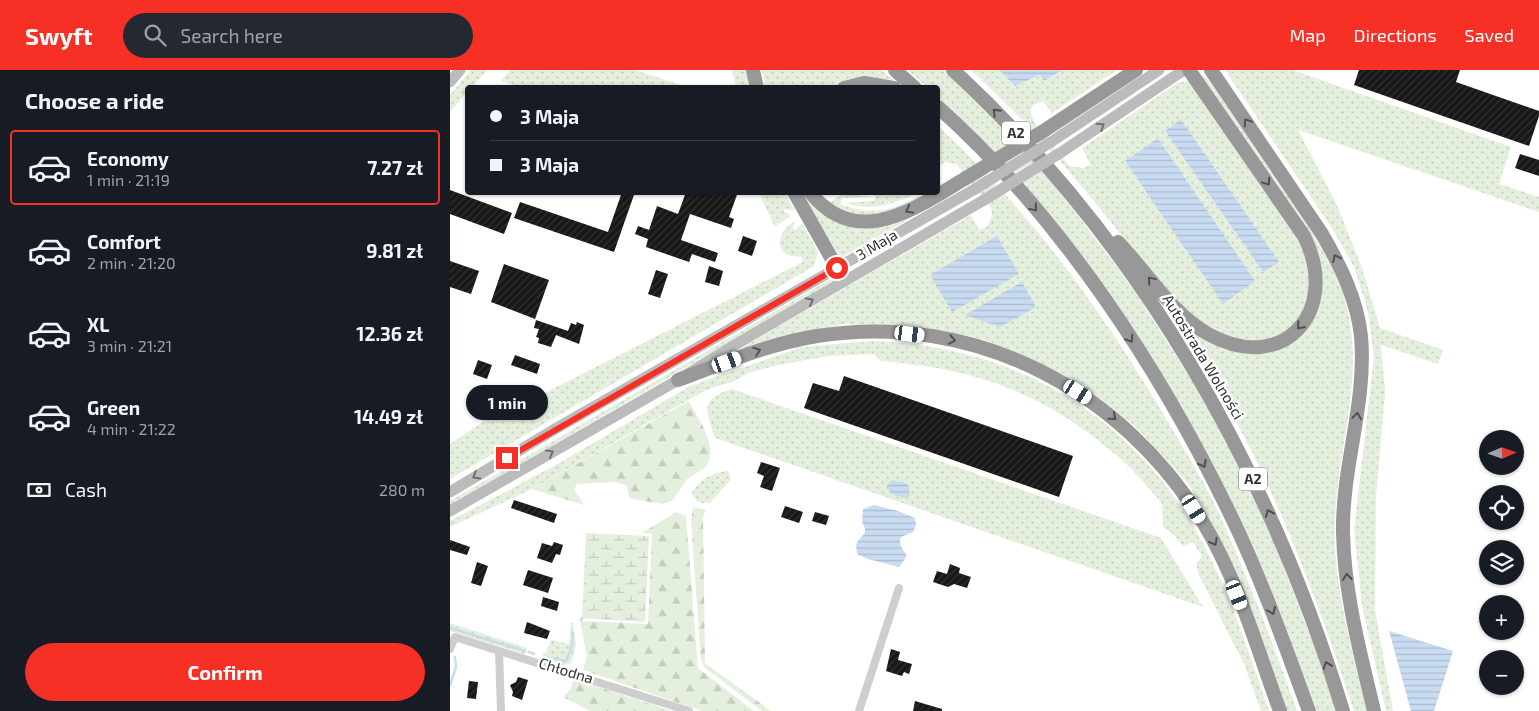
<!DOCTYPE html>
<meta charset="utf-8">
<style>
body{margin:0;font-family:"Exo 2",sans-serif;background:#242831;color:#f1f3f6;height:100vh;display:flex;flex-direction:column;font-size:19px;white-space:nowrap}
*{box-sizing:border-box;margin:0}
p{font-size:16px;color:#9ea1a6}
.icon{flex:none;width:28px;height:28px;fill:none;stroke:currentColor;stroke-width:2;stroke-linecap:round;stroke-linejoin:round}
.map{position:relative;flex:1;overflow:hidden}
.details{display:flex;flex-direction:column;background:#171b24;width:450px}
.details>*{flex:none}
.guide{position:absolute;left:15px;top:15px;width:475px;height:110px;border-radius:5px;box-shadow:0 1px 4px #0004;display:grid;align-content:center;height:110px;padding:0 25px;background:#171b24}
.needle{width:32px;rotate:88deg}
.controls{position:absolute;left:1029px;top:360px;display:grid;gap:10px}
.controls a{display:grid;place-items:center;width:45px;height:45px;border-radius:50%;background:#171b24;box-shadow:0 1px 4px #0004;font-size:25px}
.end{position:absolute;width:22px;height:22px;margin:-11px;border:6px solid #f63024;background:#fff;box-shadow:0 0 0 2px #fff}
.from{border-radius:50%}
.bubble{position:absolute;height:35px;border-radius:18px;background:#171b24;box-shadow:0 1px 4px #0004;font-size:16px;font-weight:700;line-height:35px;text-align:center}
.car{position:absolute;width:15px;height:30px;margin:-15px -8px;border-radius:6px;box-shadow:0 0 4px 1px #0007;background:linear-gradient(#fff 24%,#345 0 40%,#fff 0 76%,#345 0 86%,#fff 0)}
.guide b{display:flex;align-items:center;gap:18px;height:48px;font-size:19px}
.guide b+b{border-top:1px solid #363941}
.guide i{width:12px;height:12px;background:#f1f3f6}
ul{padding:0;list-style:none}
li{display:flex;align-items:center;gap:15px;height:75px;margin:0 10px 8px;padding:0 15px;border:2px solid transparent;border-radius:5px}
li div{flex:1}
li b{display:block;font-size:19px}
li em{font-style:normal;font-weight:700}
li.on{border-color:#f63024}
li>.icon{width:45px;height:45px;stroke-width:1.5}
h2{padding:0 25px;font-size:22px;line-height:60px}
.pay{display:flex;align-items:center;gap:12px;height:55px;padding:0 25px;font-size:19px}
.pay p{margin-inline-start:auto}
.primary-button{display:flex;gap:10px;margin-top:auto;padding:10px 25px}
.primary-button a{flex:1;height:58px;border-radius:30px;background:#f63024;color:#fff;font-size:20px;font-weight:700;line-height:58px;text-align:center}
header{display:flex;align-items:center;gap:30px;box-sizing:border-box;height:70px;padding:0 25px;background:#f63024;color:#fff}
header strong{font-size:24px}
nav{display:flex;gap:28px;margin-inline-start:auto;font-size:18px}
.search{width:350px;height:45px;background:#242831;display:flex;align-items:center;gap:12px;box-sizing:border-box;padding:0 18px;border-radius:28px;color:#9ea1a6;font-size:19px}
main{display:flex;flex:1;min-height:0}
.map>svg:first-child{display:block}
</style>
<header>
<strong>Swyft</strong>
<div class="search"><svg class="icon" aria-label="search" viewBox="0 0 24 24"><circle cx="10" cy="10" r="6"/><path d="M15 15l6 6"/></svg>Search here</div>
<nav><a>Map</a><a>Directions</a><a>Saved</a></nav>
</header>
<main>
<section class="details">
<h2>Choose a ride</h2>
<ul>
<li class="on"><svg class="icon" aria-label="car" viewBox="0 0 24 24"><path d="M5 17H2v-5l4-1 3-4h7l3 4 3 1v5h-3M9 17h6M6 11h13"/><circle cx="7" cy="17" r="2"/><circle cx="17" cy="17" r="2"/></svg><div><b>Economy</b><p>1 min · 21:19</p></div><em>7.27 zł</em></li>
<li><svg class="icon" aria-label="car" viewBox="0 0 24 24"><path d="M5 17H2v-5l4-1 3-4h7l3 4 3 1v5h-3M9 17h6M6 11h13"/><circle cx="7" cy="17" r="2"/><circle cx="17" cy="17" r="2"/></svg><div><b>Comfort</b><p>2 min · 21:20</p></div><em>9.81 zł</em></li>
<li><svg class="icon" aria-label="car" viewBox="0 0 24 24"><path d="M5 17H2v-5l4-1 3-4h7l3 4 3 1v5h-3M9 17h6M6 11h13"/><circle cx="7" cy="17" r="2"/><circle cx="17" cy="17" r="2"/></svg><div><b>XL</b><p>3 min · 21:21</p></div><em>12.36 zł</em></li>
<li><svg class="icon" aria-label="car" viewBox="0 0 24 24"><path d="M5 17H2v-5l4-1 3-4h7l3 4 3 1v5h-3M9 17h6M6 11h13"/><circle cx="7" cy="17" r="2"/><circle cx="17" cy="17" r="2"/></svg><div><b>Green</b><p>4 min · 21:22</p></div><em>14.49 zł</em></li>
</ul>
<div class="pay"><svg class="icon" aria-label="cash" viewBox="0 0 24 24"><path d="M3 7h18v10H3z"/><circle cx="12" cy="12" r="2"/></svg>Cash<p>280 m</p></div>
<div class="primary-button"><a>Confirm</a></div>
</section>
<div class="map">
<svg width="1089" height="641" viewBox="0 0 1089 641">
<defs>
<pattern id="grass-dots" width="8" height="8" patternUnits="userSpaceOnUse" patternTransform="scale(1.25)"><rect width="8" height="8" fill="#e5efde"/><path d="M2 2h.1M6 6h.1" fill="none" stroke="#c5cdbf" stroke-width="1.8" stroke-linecap="round"/></pattern>
<pattern id="forest-firs" width="22" height="20" patternUnits="userSpaceOnUse" patternTransform="scale(1.25)"><rect width="22" height="20" fill="#e5efde"/><path d="M5 1l3.5 6h-7zM16 11l3.5 6h-7z" fill="#c5cdbf"/></pattern>
<pattern id="wetland-marsh" width="20" height="14" patternUnits="userSpaceOnUse" patternTransform="scale(1.25)"><rect width="20" height="14" fill="#e5efde"/><path d="M1 5h8M5 5V1M11 12h8M15 12V8" fill="none" stroke="#c5cdbf"/></pattern>
<pattern id="water-rules" width="6" height="5" patternUnits="userSpaceOnUse" patternTransform="scale(1.25)"><rect width="6" height="5" fill="#c8dbf0"/><path d="M0 2.5h6" fill="none" stroke="#acbcce"/></pattern>
<pattern id="building-hatch" width="6" height="6" patternUnits="userSpaceOnUse" patternTransform="scale(1.25)"><rect width="6" height="6" fill="#181818"/><path d="M-1 1l2-2M0 6l6-6M5 7l2-2" fill="none" stroke="#313131"/></pattern>
</defs>
<rect width="100%" height="100%" fill="#fff"/>
<path fill="url(#grass-dots)" fill-rule="evenodd" d="M21 0H38L22 17 18 18 17 22 0 42V25Z
M60 0H185L237 17H68L51 11Z
M282 0H296L300 17H286Z
M312 0H431L444 10 416 7 397 10 381 17H315Z
M458 0H493L501 7 556 60 610 122 682 217 760 338 819 459 874 602 886 641H867C845 584 825 524 800 469 724 305 621 150 488 27V18L477 17Z
M521 0H549L565 16 591 5 594 11 612 0H667L602 43 593 31C589 33 582 34 581 40 579 54 610 84 619 96L633 98 641 95 632 78 729 12 742 11 849 170C858 195 864 216 852 243 840 270 809 273 784 268 778 267 771 266 765 263 746 253 732 236 718 220 690 189 664 156 638 124 602 80 563 39 521 0ZM731 49 828 191 813 202 715 61ZM708 68 805 211 773 233 675 91Z
M775 0H843L1061 77 1049 114 1089 127V142L848 60 886 133 912 198 930 258 993 280 988 294 931 275 935 322 926 427 925 540 943 641H936L912 536 904 460 924 287 918 241 904 197 882 158Z
M753 5 761 13C786 49 810 86 835 122 857 154 880 187 893 224 918 298 888 373 885 448 882 513 902 578 917 641H904C876 554 844 468 804 386 778 333 746 282 714 232 735 252 756 276 786 282 801 285 812 279 826 274 833 272 842 270 848 266 879 244 875 206 864 175L751 6Z
M488 56C580 141 655 244 718 352 738 386 759 420 774 455 801 516 825 578 847 641H836L772 473 738 413 685 356 630 315 593 295 535 270 496 261 467 257 396 254 351 263 286 281 521 145 529 160 537 157 542 145 541 137 506 94 495 92 488 97ZM572 212 585 237 550 257Z
M309 123H335L345 141 337 139 333 141 341 145 325 157Z
M352 123 420 158 438 156 461 148 392 187 389 186Z
M394 123 421 127 392 128 390 134C415 144 435 143 459 131 466 128 474 123 481 123 457 136 430 152 400 144 393 142 386 137 379 133Z
M411 123 468 122V123C442 134 424 142 395 133L423 131 425 129 424 123Z
M345 152 342 158 346 160 352 153 368 182 364 196 0 409V374L36 350 63 339 353 192 352 187C347 186 341 187 336 184 323 175 333 156 345 152Z
M389 204 391 207 0 435V431Z
M421 271C551 274 667 335 737 446 775 506 796 575 819 641H811L794 594 749 505 746 494 752 486 743 472 733 476 723 464 713 457 712 433C699 419 687 404 673 391 599 325 530 299 431 291L424 284 378 286 333 294 301 302 282 312 256 320 82 419 0 457V451L106 395 240 316 351 277Z
M282 319 711 468 753 537 265 368C256 340 249 329 282 319Z
M278 401 281 409 260 433C251 434 244 432 242 422 250 409 263 402 278 401Z
M0 553 77 578 75 584 0 561Z
M121 553H123L126 575 121 593 113 596 94 591 93 583H96L101 570 119 574Z"/>
<path fill="url(#forest-firs)" d="M239 331C248 349 269 376 256 397L237 409 223 430 213 434 182 429 179 427 177 416 166 412 127 414 124 419 134 435 82 419Z
M243 437 256 440 253 446 255 593 321 641H312L255 598 251 590 241 451Z
M226 442 236 446 248 598 304 641H252L133 600 137 586 130 551 198 554 202 464 192 463Z
M124 609 222 641H140L113 627 120 620Z"/>
<path fill="url(#wetland-marsh)" d="M136 463 199 466 195 552 132 548Z"/>
<path fill="url(#water-rules)" d="M549 0H612L594 11 590 5 565 16Z
M731 49 829 192 813 202 715 61Z
M708 68 805 211 773 234 675 91Z
M547 166 569 204 502 242 480 205Z
M572 212 586 237 550 257 515 245Z
M443 410 458 414 460 426 453 428 440 423 437 415Z
M424 435 448 441 465 448 466 455 463 462 451 467C448 475 453 479 457 486L449 497 418 489 407 484 406 475C411 463 420 466 412 452L413 439Z
M939 561 1003 581 984 641H961Z"/>
<g fill="none" stroke-linecap="round" stroke-linejoin="round">
<path stroke="#c8dbf0" stroke-width="2.5" d="M131 550 132 548
M0 558 75 581
M79 582 84 584
M95 587 116 591 122 576 123 565
M0 615 6 597 5 587"/>
</g>
<path fill="url(#building-hatch)" d="M909 0H1010L1006 12 1089 41V46L1079 76 904 15Z
M1070 84 1089 90V106L1065 98Z
M0 120 62 143 54 164 0 144Z
M172 122H185L164 182 64 148 70 132 158 162Z
M236 122H288L279 147 284 149 281 158 240 144 231 170 268 183 265 192 242 184 239 192 196 177 198 169 185 164 188 156 199 160 207 136 228 144Z
M293 166 307 171 302 186 288 181Z
M0 191 29 201 21 224 0 217Z
M54 194 99 210 85 249 41 232Z
M259 196 273 201 269 216 255 212Z
M206 200 218 204 210 228 198 224Z
M86 250 118 261 121 253 126 255 127 252 134 255 129 274 106 265 101 277 88 273 89 268 86 267 89 259 84 258Z
M65 285 90 294 87 304 61 295Z
M28 290 42 295 37 309 23 304Z
M394 306 623 386 609 427 354 338 363 313 389 321Z
M311 392 330 398 322 421 310 417 314 406 307 403Z
M64 430 107 444 104 453 61 438Z
M335 436 353 442 349 453 331 447Z
M365 442 379 446 376 455 362 451Z
M0 470 20 477 17 485 0 480Z
M104 472 113 475 110 485 106 484 102 493 87 488 92 473 102 476Z
M27 492 38 496 31 516 21 513Z
M500 494 510 498 509 503 521 507 517 518 504 514 498 517 483 512 487 501 497 504Z
M78 500 103 508 98 523 73 515Z
M93 527 109 532 107 541 91 536Z
M77 552 100 561 97 569 74 563Z
M441 579 450 582 448 590 462 594 459 604 454 602 452 606 436 601Z
M68 607 78 610 72 630 62 626 63 622 60 615 66 612Z
M19 611 28 612 26 629 17 628Z
M465 631 492 639V641H463Z"/>
<g fill="none" stroke-linecap="round" stroke-linejoin="round">
<path stroke="#cecece" stroke-width="8" d="M0 579 5 567 239 641
M49 581 51 641
M409 641 449 518"/>
<path stroke="#bbb" stroke-width="11" d="M0 12 10 0
M601 72 709 0
M610 83 734 0
M0 422 105 359 525 119
M0 441 228 310 283 276 534 130"/>
<path stroke="#989898" stroke-width="14" d="M303 0 307 18
M445 0 465 18
M503 0C690 172 819 399 893 641
M761 0 872 164C890 195 907 229 911 266 917 332 892 396 893 462 894 522 910 582 924 641
M394 18 414 13 444 18
M488 37C611 147 711 300 782 448 812 510 835 576 859 641
M592 62 686 0
M344 122 387 198
M360 122C407 182 467 137 516 108
M668 172C697 202 721 243 758 264 834 306 891 241 854 166L739 0
M228 310C274 293 318 274 367 266 524 241 673 320 754 454 788 511 807 578 830 641"/>
<path stroke="#bbb" stroke-width="11" d="M525 119 601 72
M534 130 610 83"/>
<path stroke="#989898" stroke-width="14" d="M516 108 592 62"/>
</g>
<defs><path id="oneway-chevron" d="M-2-3.5L2.5 0L-2 3.5" fill="none" stroke-width="1.6" stroke-linecap="round" stroke-linejoin="round" transform="scale(1.25)"/></defs>
<g stroke="#505050">
<use href="#oneway-chevron" transform="translate(546 42) rotate(-135)"/>
<use href="#oneway-chevron" transform="translate(797 52) rotate(-124)"/>
<use href="#oneway-chevron" transform="translate(817 112) rotate(56)"/>
<use href="#oneway-chevron" transform="translate(584 138) rotate(50)"/>
<use href="#oneway-chevron" transform="translate(459 140) rotate(153)"/>
<use href="#oneway-chevron" transform="translate(886 188) rotate(-117)"/>
<use href="#oneway-chevron" transform="translate(701 210) rotate(-130)"/>
<use href="#oneway-chevron" transform="translate(850 256) rotate(132)"/>
<use href="#oneway-chevron" transform="translate(680 269) rotate(57)"/>
<use href="#oneway-chevron" transform="translate(502 270) rotate(11)"/>
<use href="#oneway-chevron" transform="translate(307 281) rotate(-19)"/>
<use href="#oneway-chevron" transform="translate(907 346) rotate(-82)"/>
<use href="#oneway-chevron" transform="translate(663 347) rotate(40)"/>
<use href="#oneway-chevron" transform="translate(753 394) rotate(62)"/>
<use href="#oneway-chevron" transform="translate(819 443) rotate(-114)"/>
<use href="#oneway-chevron" transform="translate(764 472) rotate(62)"/>
<use href="#oneway-chevron" transform="translate(897 507) rotate(-97)"/>
<use href="#oneway-chevron" transform="translate(822 541) rotate(67)"/>
<use href="#oneway-chevron" transform="translate(877 595) rotate(-109)"/>
</g>
<g stroke="#6f6f6f">
<use href="#oneway-chevron" transform="translate(651 56) rotate(-34)"/>
<use href="#oneway-chevron" transform="translate(360 231) rotate(-29)"/>
<use href="#oneway-chevron" transform="translate(100 383) rotate(-29)"/>
<use href="#oneway-chevron" transform="translate(26 406) rotate(149)"/>
</g>
<g fill="none" stroke-linecap="round" stroke-linejoin="round">
<path stroke="#f63024" stroke-width="6" d="M57 388 387 198"/>
</g>
<g text-anchor="middle" stroke-width="5" stroke-linejoin="round" paint-order="stroke">
<g fill="#fff" stroke="#6f6f6f" stroke-width="1">
<rect x="552" y="51.5" width="28" height="23" rx="4"/>
<rect x="789" y="397.5" width="28" height="23" rx="4"/>
</g>
<g font-size="14" font-weight="bold" fill="#313131">
<text x="566" y="68">A2</text>
<text x="803" y="414">A2</text>
</g>
<g font-size="15" fill="#313131" stroke="#fff">
<text transform="translate(427 175) rotate(-31)" y="5">3 Maja</text>
<text transform="translate(753 287) rotate(59)" y="5">Autostrada Wolności</text>
<text transform="translate(116 601) rotate(17)" y="5">Chłodna</text>
</g>
</g>
</svg>
<div class="controls">
<a><svg class="needle" viewBox="-14 -14 28 28"><path d="M0-13l5 13h-10z" fill="#e53935"/><path d="M0 13l5-13h-10z" fill="#9ea1a6"/></svg></a>
<a><svg class="icon" aria-label="locate" viewBox="0 0 24 24"><circle cx="12" cy="12" r="6"/><path d="M12 2v4M12 18v4M2 12h4M18 12h4"/></svg></a>
<a><svg class="icon" aria-label="layers" viewBox="0 0 24 24"><path d="M12 4l9 5-9 5-9-5zM3 14l9 5 9-5"/></svg></a>
<a>+</a>
<a>−</a>
</div>
<i class="end from" style="left:387px;top:198px"></i>
<i class="end" style="left:57px;top:388px"></i>
<div class="bubble" style="left:16px;top:315px;width:82px">1 min</div>
<i class="car" style="left:460px;top:264px;rotate:97deg"></i>
<i class="car" style="left:277px;top:292px;rotate:70deg"></i>
<i class="car" style="left:628px;top:322px;rotate:123deg"></i>
<i class="car" style="left:744px;top:439px;rotate:148deg"></i>
<i class="car" style="left:787px;top:525px;rotate:158deg"></i>
<div class="guide">
<b><i class="from"></i>3 Maja</b>
<b><i></i>3 Maja</b>
</div>
</div>
</main>
